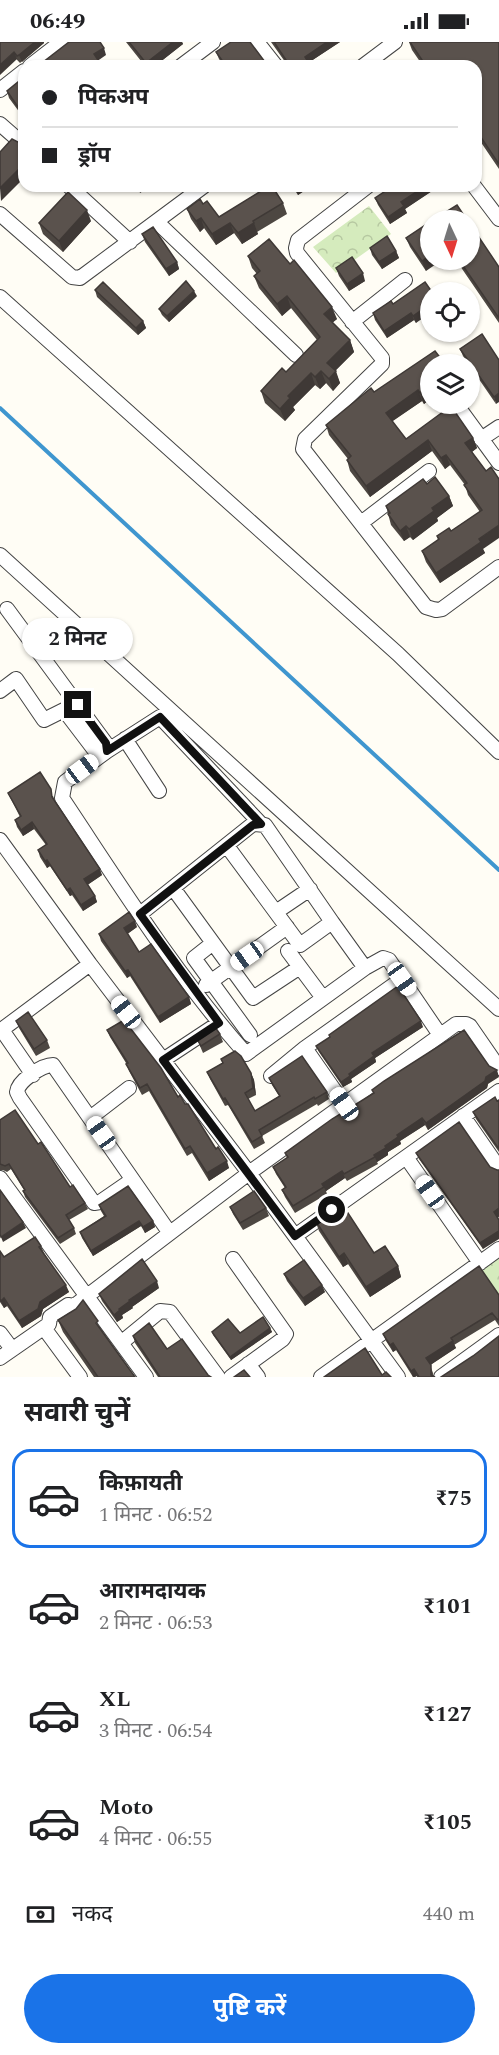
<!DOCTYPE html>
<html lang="hi">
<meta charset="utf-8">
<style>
body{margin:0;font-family:Spectral,"Noto Sans Devanagari",serif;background:#f6f6f6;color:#202124;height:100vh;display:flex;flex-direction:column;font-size:22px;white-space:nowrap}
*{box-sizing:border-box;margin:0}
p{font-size:20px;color:#757577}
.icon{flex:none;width:33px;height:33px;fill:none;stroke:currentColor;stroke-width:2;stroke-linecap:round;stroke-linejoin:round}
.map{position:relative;height:1335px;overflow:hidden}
.side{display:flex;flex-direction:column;background:#fff;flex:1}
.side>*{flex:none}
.hud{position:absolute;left:18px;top:18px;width:464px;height:132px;border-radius:18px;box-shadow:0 2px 4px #0004;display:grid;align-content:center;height:132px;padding:0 24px;background:#fff}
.needle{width:39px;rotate:176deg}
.tools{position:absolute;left:420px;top:168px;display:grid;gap:12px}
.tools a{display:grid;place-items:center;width:60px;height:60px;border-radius:50%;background:#fff;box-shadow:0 2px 4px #0004;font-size:30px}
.end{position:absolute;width:27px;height:27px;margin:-14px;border:8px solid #111;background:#fff;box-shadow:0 0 0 3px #fff}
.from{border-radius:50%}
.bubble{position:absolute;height:42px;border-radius:21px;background:#fff;box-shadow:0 2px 4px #0004;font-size:20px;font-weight:700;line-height:42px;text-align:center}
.car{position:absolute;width:18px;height:36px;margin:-18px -9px;border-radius:8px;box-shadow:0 0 4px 2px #0007;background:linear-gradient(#fff 24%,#345 0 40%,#fff 0 76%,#345 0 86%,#fff 0)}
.hud b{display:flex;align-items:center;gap:21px;height:57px;font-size:22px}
.hud b+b{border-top:2px solid #e0e0e0}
.hud i{width:15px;height:15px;background:#202124}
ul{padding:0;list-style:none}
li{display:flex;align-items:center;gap:18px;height:99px;margin:0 12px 9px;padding:0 12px;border:3px solid transparent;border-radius:18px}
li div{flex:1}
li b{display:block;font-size:22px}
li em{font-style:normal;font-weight:700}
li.on{border-color:#1a73e8}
li>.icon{width:54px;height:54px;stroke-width:1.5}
h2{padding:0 24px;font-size:27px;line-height:72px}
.pay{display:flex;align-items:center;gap:15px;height:66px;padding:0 24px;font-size:22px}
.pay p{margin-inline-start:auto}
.button{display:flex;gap:12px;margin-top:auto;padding:12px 24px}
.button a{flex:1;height:69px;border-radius:36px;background:#1a73e8;color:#fff;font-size:24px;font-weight:700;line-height:69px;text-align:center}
.status{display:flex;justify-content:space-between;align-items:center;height:42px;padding:0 30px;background:#fff;direction:ltr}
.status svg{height:16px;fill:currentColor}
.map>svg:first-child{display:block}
</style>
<div class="status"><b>06:49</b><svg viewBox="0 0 49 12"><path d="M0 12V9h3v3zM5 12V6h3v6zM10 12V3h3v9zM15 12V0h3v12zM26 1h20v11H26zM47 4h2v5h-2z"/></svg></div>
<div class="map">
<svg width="499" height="1335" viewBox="0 0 499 1335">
<defs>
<pattern id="park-crowns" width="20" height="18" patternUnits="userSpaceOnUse" patternTransform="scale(1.5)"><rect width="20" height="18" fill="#d5ebbd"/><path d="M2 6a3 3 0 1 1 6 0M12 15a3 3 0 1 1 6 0" fill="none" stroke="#b6c8a1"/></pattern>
</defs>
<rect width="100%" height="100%" fill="#fffdf5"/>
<path fill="url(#park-crowns)" d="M369 164 391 192 336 231 313 205Z
M499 1213V1256L479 1227Z"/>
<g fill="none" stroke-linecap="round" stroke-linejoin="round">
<path stroke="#3f96cf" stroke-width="4" d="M0 366 499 828"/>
<defs>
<path id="minor" d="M257 0 276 24
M30 24 61 0
M181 24 213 0
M363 24 395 0
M0 48 24 29
M0 82 24 103
M69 144 130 200
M368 144 298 198 296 206 297 211 382 316V322L305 397 303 407 426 565 436 568 442 567 499 525
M474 144 499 177
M0 172 72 235 80 236 204 144
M157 180 296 313
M0 255 398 612 499 710
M352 280 405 238
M456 362 499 421
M481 397 499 385
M361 481 429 429
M0 513 499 967
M7 567 107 703V709L65 740 62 756C120 843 176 933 246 1012L365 926 383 916 389 918 440 993
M0 649 16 637 44 678 64 668 99 714
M125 697 159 749
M107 709 160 675 261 782
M0 798 90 922 249 1131 398 1335
M227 804 300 903 332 880 365 926
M173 846 253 956 300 925
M276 870 310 847
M140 872 253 782 265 783 332 880
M213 901 194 916 250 993
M288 909 323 956
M206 943 287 885
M2 988 33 1033
M0 989 90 922
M305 1006 344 1062
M163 1018 219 981
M271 1034 305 1006 402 937
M463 1074 499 1126
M90 1076 129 1046
M406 1115 480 1221
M0 1136 146 1335
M132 1138 100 1160 94 1161 20 1056 17 1050C18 1039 42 1023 53 1023L169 1190
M295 1194 499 1049
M44 1286 80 1335
M0 1291 12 1307
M121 1301 160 1269 170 1270 218 1335
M0 1316 49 1282 50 1275 68 1263 74 1264 249 1131 456 982H466L470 984 499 1026
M248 1322 258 1335
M231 1335 283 1297 286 1292 233 1217
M321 1335 499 1207
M441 1335 499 1293"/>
</defs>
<use href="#minor" stroke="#444" stroke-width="16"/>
<use href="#minor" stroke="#fff" stroke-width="14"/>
</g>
<path fill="#4d4742" d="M0 0H44V1L20 21Z
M126 0H182L183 2 155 24H145Z
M271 0H340L308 21 309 24H288Z
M409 0H499V127L476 93V24H423L412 8Z
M216 10 268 24H224L219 17Z
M24 35 23 75 9 56 7 49Z
M292 144H306L307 147 298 153Z
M438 145 405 167 407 171 390 182 378 163 375 156Z
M283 161 287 172 257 190 258 192 242 202 234 191 216 203 204 186 200 190 191 177 187 167 203 162 219 175Z
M91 179 63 210 43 192 39 181Z
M430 180 426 229 410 205 406 196Z
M142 192 177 220 179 227 169 234 145 200Z
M370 206 396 209 399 216 382 227 372 213Z
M248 214 337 277 332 281 350 298 354 310 335 329 340 341 333 349 326 341 320 347 315 343 293 365 295 368 285 379 265 361 261 349 286 330 317 298 291 266 282 274 259 246 254 234 257 232 252 226Z
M456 218H470L499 225V281Z
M336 226 365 239 349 249 339 234Z
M425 240 416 281 414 278 387 296 375 278 373 271 393 262Z
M95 248 143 279 146 286 138 293 97 255Z
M197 254 169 280 162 273 159 267Z
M482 292 496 362 463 314 460 307Z
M430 322V357L424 362 422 359 392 379 406 397 473 396 477 406 472 410 486 429 483 507 485 511 440 541 426 520 422 509 438 498 437 494 451 489 480 470 468 453 465 443 450 423 445 427 432 409 370 455 350 429 347 418 348 417 329 393 326 383 374 350Z
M427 442 449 454 453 464 437 476 438 479 413 498 410 495 404 499 391 483 386 464Z
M8 751 53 754 54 757 102 833 87 843 95 854 97 860 83 869 72 853 70 854 50 824 47 826 40 815 38 808 46 803 34 787 23 794 17 785 15 778 20 775Z
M137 885 127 892 139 910 189 955 191 962 160 981 130 934 127 936 101 899 99 892Z
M16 979 47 998 50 1006 36 1014 19 986Z
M423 985 375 1016 376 1020 351 1037 352 1040 343 1045 319 1010 316 1004 330 995 329 993Z
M107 988 185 1062 229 1126 209 1139 192 1111 187 1114 149 1049 142 1053 129 1029 126 1021 110 995Z
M220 992 223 1000 203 1011 197 997Z
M221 1017 251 1031 254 1038 256 1053 248 1057 255 1069 279 1054 272 1043 269 1036 327 1050 329 1057 318 1064 317 1062 262 1094 265 1101 254 1107 228 1063 225 1064 210 1037 207 1030 223 1021Z
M488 1042 487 1046 428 1088 425 1083 400 1099 401 1102 388 1110V1113L377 1120 378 1122 347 1139 345 1136 326 1149 327 1152 295 1171 285 1155 282 1148 285 1146 276 1132 273 1125 287 1116 285 1111 374 1051 372 1048Z
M499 1058V1110L476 1077 473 1070Z
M0 1078 38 1102 70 1145 85 1161 88 1167 69 1178 74 1186 76 1192 60 1202 25 1155 23 1149 24 1148 11 1127 7 1130 3 1128H0Z
M416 1111 490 1125 497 1128H499V1175L497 1176 483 1207 419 1117Z
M99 1163 153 1179 155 1185 145 1191 141 1184 93 1214 82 1196 80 1190 104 1174 101 1169Z
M230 1165 266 1166 269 1174 243 1188 233 1172Z
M339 1177 374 1211 398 1224 401 1235 370 1255 348 1222 343 1225 319 1189 315 1178Z
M41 1204 44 1211 69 1250 43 1267 41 1274 22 1286 7 1264 4 1266 0 1260V1209L4 1215Z
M284 1232 325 1250 305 1264 287 1239Z
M159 1246 132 1265 133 1266 122 1273 123 1276 117 1280 102 1259 99 1252Z
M499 1253V1284L495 1278 454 1303 456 1306 430 1323 433 1331V1334L435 1335H417V1334L413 1335 396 1308 393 1310 386 1299 383 1292Z
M58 1278 102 1289 135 1335H94L63 1290Z
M270 1286 272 1290 231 1318 213 1293 212 1290 240 1291Z
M133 1294 167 1307 211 1335H158L135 1301Z"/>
<path fill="#3f3936" d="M35 0H44V1L22 20 19 13Z
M173 0H182L183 2 155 24H147L146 21Z
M327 0H340L308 21 309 24H298L305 15Z
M104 6 106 13 96 20 94 12Z
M14 10 17 17 0 33V23Z
M24 65V75H23L20 68Z
M24 122V136L1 159 0 146Z
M138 144H151L140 151Z
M295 144H306L307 147 298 153Z
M425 144H437L438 145 405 167 407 171 390 182 388 175 401 160Z
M87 168 91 179 63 210 59 199Z
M201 176 204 186 200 190 196 179Z
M230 181 234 191 216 203 212 192Z
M254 181 258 192 242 202 238 191Z
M396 209 399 216 382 227 379 220Z
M430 213V218H442L426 229 422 219Z
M177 220 179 227 169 234 166 227Z
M363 231 365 239 349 249 347 242Z
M194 249 197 254 169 280 167 274Z
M287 254 291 266 282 274 277 262Z
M430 262V271L416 281 413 274Z
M332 265 337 277 328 284 324 272Z
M411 271 414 278 387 296 384 289Z
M143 279 146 286 138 293 136 286Z
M350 298 354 310 331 333 327 321Z
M321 329 326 341 320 347 315 335Z
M336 329 340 341 333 349 329 337Z
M311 331 315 343 293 365 295 368 285 379 280 367 288 354Z
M430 344V357L424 362 420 351Z
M418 348 422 359 390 381 386 371Z
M499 351V360L496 362 494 355Z
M473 396 477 406 469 412 465 401Z
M428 398 432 409 370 455 366 444Z
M446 413 450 423 445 427 441 416Z
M449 454 453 464 437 476 438 479 413 498 409 487 432 466Z
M499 483V496L483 507 485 511 440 541 436 531 479 497Z
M406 484 410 495 404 499 400 489Z
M32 780 34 787 23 794 21 788Z
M47 818 50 824 47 826 45 819Z
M100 827 102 833 86 844 84 837Z
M70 846 72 853 70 854 67 848Z
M95 854 97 860 83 869 81 863Z
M135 879 137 885 126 893 124 886Z
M128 928 130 934 127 936 125 929Z
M189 955 191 962 160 981 158 975Z
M421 979 423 985 375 1016 376 1020 351 1037 352 1040 343 1045 341 1040 349 1032 372 1011Z
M497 1028 499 1035 488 1042 487 1046 428 1088 426 1081 486 1035Z
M251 1031 254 1038 256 1053 253 1046Z
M422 1076 425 1083 400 1099 401 1102 388 1110V1113L377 1120 374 1113 397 1093Z
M227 1119 229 1126 209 1139 207 1131Z
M342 1129 345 1136 326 1149 322 1142Z
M499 1166V1174L496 1176 494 1170Z
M139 1179 141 1184 93 1214 91 1209Z
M153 1179 155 1185 145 1191 143 1185Z
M23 1180 26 1186 3 1200 1 1195Z
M499 1189V1197L483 1207 480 1201Z
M344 1211 348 1222 343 1225 339 1215Z
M398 1224 401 1235 370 1255 366 1245Z
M157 1239 159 1246 132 1265 133 1266 122 1273 123 1276 117 1280 114 1273 119 1267 129 1258Z
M66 1243 69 1250 43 1267 41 1274 22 1286 19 1279 40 1260Z
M322 1243 325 1250 305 1264 303 1256Z
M4 1256 7 1264 4 1266 1 1259Z
M270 1286 272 1290 231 1318 230 1315Z
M453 1299 456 1306 429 1324 426 1316Z
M393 1301 396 1308 393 1310 390 1303Z
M414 1327 417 1334 415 1335H413L411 1329Z"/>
<path fill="#5a524d" stroke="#3f3936" stroke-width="1.5" d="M0 0H35L19 13 17 14 14 10 0 23Z
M69 0H100L104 6 94 12 102 24H38Z
M129 0H173L146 21Z
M231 0H250L268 24H226L216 10Z
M274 0H327L305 15 307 18 298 24H290Z
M410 0H499V122L476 88V24H426Z
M24 35V65L20 68 7 49Z
M12 97 20 101 24 105V122L0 146V110Z
M269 144H272L283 161 253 179 254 181 238 191 230 181 212 192 201 176 196 179 187 167 200 157 203 162 207 159 219 175Z
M393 144H425L401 160 404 164 388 175 375 156Z
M68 150 87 168 59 199 39 181Z
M457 163 467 178H433Z
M430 180V213L422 219 406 196Z
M470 182 499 225V276L459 218H470Z
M153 185 177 220 166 227 142 192Z
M387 194 396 209 379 220 370 206Z
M269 197 290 222 294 218 332 265 324 272 350 298 327 321 336 329 329 337 321 329 315 335 311 331 288 354 290 356 280 367 261 349 282 326 286 330 320 295 287 254 277 262 254 234 260 229 248 214Z
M352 215 363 231 347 242 336 226Z
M186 239 194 249 167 274 159 267Z
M103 240 143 279 136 286 95 248Z
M425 240 432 250H430V262L413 274 411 271 384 289 373 271 391 259 393 262Z
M482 292 499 318V351L494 355 460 307Z
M435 309 445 322H430V344L420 351 418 348 386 371 406 397 451 364 473 396 465 401 486 429 491 425 499 437V483L479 497 481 500 436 531 422 509 439 497 437 494 449 486 451 489 482 468 464 443 467 441 446 413 441 416 428 398 366 444 347 418 351 414 326 383 371 346 374 350Z
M435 435 449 454 432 466 434 469 409 487 406 484 400 489 388 472 390 471 386 464 423 437 427 442Z
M40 730 51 747 52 755 100 827 84 837 95 854 81 863 70 846 67 848 47 818 45 819 38 808 47 802 32 780 21 788 15 778 21 774 8 751Z
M129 870 135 879 124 886 139 910 151 902 189 955 158 975 128 928 125 929 99 892Z
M398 944 421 979 372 1011 374 1014 349 1032 350 1034 341 1040 316 1004 330 995 329 993Z
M28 970 47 998 34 1007 16 979Z
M124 978 161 1026 178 1055 180 1053 185 1062H188L216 1107 218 1105 227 1119 207 1131 190 1104 185 1107 147 1042 140 1046 126 1022 128 1021 107 988Z
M215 985 220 992 201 1004 197 997Z
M464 988 489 1024 497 1028 486 1035 485 1039 426 1081 422 1076 397 1093 398 1095 385 1104 386 1106 374 1113 375 1115 344 1132 342 1129 322 1142 324 1145 293 1164 282 1148 286 1145 273 1125 288 1115 285 1111 332 1077 374 1051 372 1048 384 1039Z
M235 1009 241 1014 251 1031 253 1046 245 1051 255 1069 280 1054 269 1036 302 1014 327 1050 315 1057 314 1055 259 1088 262 1094 252 1100 225 1056 223 1057 207 1030 223 1021 221 1017Z
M495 1055 497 1059 499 1058V1107L473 1070Z
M15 1068 38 1102 41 1100 70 1145 73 1143 85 1161 66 1173 74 1186 58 1196 23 1149 25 1148 9 1122 5 1124 0 1122V1078Z
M459 1080 490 1125 497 1128H499V1166L494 1170 499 1178V1189L480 1201 416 1111Z
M128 1144 153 1179 143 1185 139 1179 91 1209 80 1190 106 1174 99 1163Z
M0 1148 23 1180 1 1195 0 1192Z
M254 1149 266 1166 240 1181 230 1165Z
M332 1167 339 1177 348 1171 374 1211 385 1204 398 1224 366 1245 344 1211 339 1215 315 1178Z
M35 1195 41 1204 39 1205 66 1243 40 1260 38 1267 19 1279 4 1256 1 1259 0 1257V1209L4 1215Z
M142 1217 157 1239 129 1258 130 1259 119 1267 120 1268 114 1273 99 1252Z
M304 1218 322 1243 303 1256 284 1232Z
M479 1224 499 1253V1278L497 1277 492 1271 451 1296 453 1299 426 1316 431 1323V1333L435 1335H419L414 1327 411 1329 393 1301 390 1303 383 1292Z
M83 1258 98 1279 96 1281 135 1335H98L58 1278 76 1267Z
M263 1275 270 1286 230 1315 212 1290 228 1277 240 1291Z
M149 1281 167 1307 182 1297 208 1333 211 1335H160L133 1294Z
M499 1294V1335H441L473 1314Z
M365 1306 382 1333 386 1330 391 1335H324Z
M244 1328 250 1335H234Z"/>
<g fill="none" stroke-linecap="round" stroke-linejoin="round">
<path stroke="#111" stroke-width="8" d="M78 663 106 701 107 709 160 675 261 782 253 783 140 872 219 981 163 1018 295 1194 332 1168"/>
</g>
</svg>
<div class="tools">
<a><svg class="needle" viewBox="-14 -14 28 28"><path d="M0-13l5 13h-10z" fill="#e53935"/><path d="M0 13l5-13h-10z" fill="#757577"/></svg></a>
<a><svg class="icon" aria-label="locate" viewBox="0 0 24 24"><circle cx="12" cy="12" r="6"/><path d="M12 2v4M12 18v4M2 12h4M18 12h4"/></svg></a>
<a><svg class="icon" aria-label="layers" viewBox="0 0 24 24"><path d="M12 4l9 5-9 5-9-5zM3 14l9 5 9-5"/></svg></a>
</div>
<i class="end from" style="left:332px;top:1168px"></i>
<i class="end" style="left:78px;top:663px"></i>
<div class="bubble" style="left:22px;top:576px;width:111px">2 मिनट</div>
<i class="car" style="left:82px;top:727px;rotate:53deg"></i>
<i class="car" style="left:247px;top:914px;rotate:235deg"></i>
<i class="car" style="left:402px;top:937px;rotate:145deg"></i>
<i class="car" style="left:126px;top:970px;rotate:322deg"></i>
<i class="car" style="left:344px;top:1062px;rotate:325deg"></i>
<i class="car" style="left:101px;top:1091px;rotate:325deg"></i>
<i class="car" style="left:430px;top:1150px;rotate:325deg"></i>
<div class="hud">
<b><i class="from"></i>पिकअप</b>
<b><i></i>ड्रॉप</b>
</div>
</div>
<section class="side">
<h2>सवारी चुनें</h2>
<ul>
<li class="on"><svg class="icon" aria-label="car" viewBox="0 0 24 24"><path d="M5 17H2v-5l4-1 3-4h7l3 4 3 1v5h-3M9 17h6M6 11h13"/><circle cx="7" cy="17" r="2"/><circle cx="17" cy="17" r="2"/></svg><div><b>किफ़ायती</b><p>1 मिनट · 06:52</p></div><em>₹75</em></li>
<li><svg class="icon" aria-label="car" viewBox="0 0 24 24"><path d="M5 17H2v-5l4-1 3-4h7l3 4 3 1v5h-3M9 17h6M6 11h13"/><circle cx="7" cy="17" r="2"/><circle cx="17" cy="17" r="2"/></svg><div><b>आरामदायक</b><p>2 मिनट · 06:53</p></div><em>₹101</em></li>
<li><svg class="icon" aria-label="car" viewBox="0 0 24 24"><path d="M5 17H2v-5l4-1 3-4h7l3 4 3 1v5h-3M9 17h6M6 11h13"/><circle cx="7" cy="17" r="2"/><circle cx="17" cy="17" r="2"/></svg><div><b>XL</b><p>3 मिनट · 06:54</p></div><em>₹127</em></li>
<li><svg class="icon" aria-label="car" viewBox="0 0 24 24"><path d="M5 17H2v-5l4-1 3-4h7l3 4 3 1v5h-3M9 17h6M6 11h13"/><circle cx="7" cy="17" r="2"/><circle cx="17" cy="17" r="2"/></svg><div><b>Moto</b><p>4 मिनट · 06:55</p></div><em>₹105</em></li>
</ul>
<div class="pay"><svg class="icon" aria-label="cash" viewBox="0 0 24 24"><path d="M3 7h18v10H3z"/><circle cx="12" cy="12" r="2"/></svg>नकद<p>440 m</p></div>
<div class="button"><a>पुष्टि करें</a></div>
</section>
